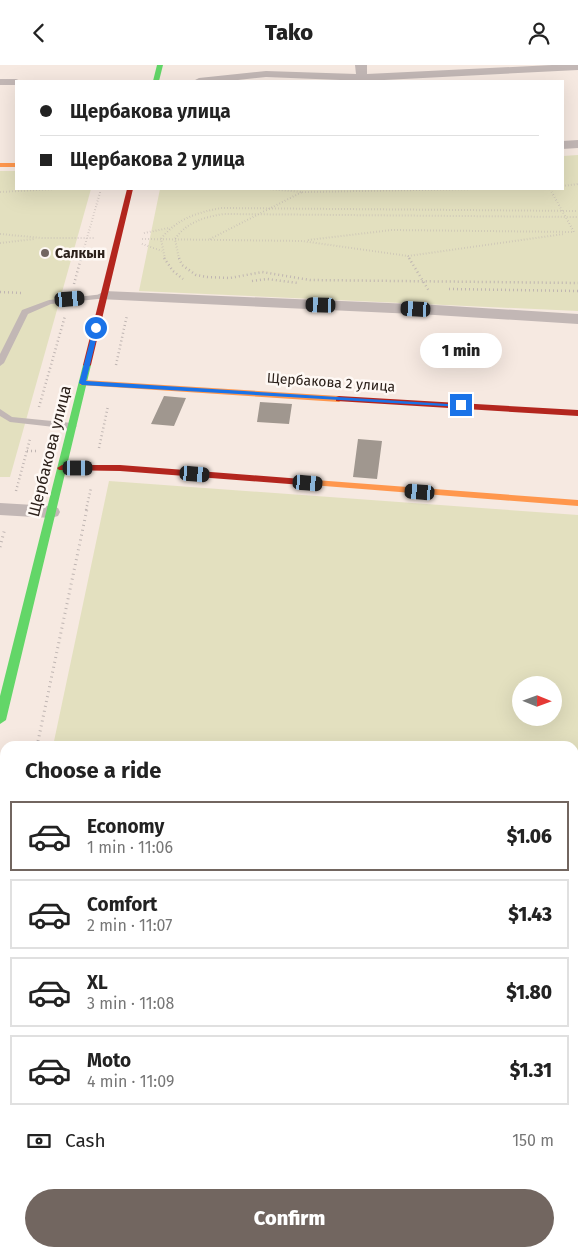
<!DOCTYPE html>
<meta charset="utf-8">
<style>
body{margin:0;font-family:"Fira Sans",sans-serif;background:#f6f6f6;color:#222;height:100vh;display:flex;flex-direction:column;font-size:19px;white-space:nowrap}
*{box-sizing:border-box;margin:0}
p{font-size:16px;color:#767676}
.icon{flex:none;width:28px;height:28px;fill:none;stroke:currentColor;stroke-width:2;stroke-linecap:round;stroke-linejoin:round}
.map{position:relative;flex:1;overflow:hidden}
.drawer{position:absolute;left:0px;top:676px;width:579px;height:516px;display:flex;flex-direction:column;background:#fff;border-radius:15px 15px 0 0;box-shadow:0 5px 20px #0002}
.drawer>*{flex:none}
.banner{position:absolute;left:15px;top:15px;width:549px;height:110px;border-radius:0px;box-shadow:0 5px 20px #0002;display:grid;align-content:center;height:110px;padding:0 25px;background:#fff}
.needle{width:32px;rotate:91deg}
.tools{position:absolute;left:512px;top:611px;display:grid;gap:10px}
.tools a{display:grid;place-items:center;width:50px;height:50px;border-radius:50%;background:#fff;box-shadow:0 5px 20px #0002;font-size:25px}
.end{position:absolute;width:22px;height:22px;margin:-11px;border:6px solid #1a73e8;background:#fff;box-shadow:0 0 0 2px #fff}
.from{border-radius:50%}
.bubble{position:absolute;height:35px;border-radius:18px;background:#fff;box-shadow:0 5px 20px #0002;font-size:16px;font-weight:800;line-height:35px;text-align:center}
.car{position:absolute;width:15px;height:30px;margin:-15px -8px;border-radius:6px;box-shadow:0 0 4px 1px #0007;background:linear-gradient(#222 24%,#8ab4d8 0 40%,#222 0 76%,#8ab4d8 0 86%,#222 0)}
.banner b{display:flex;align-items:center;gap:18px;height:48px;font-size:19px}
.banner b+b{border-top:1px solid #e0e0e0}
.banner i{width:12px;height:12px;background:#222}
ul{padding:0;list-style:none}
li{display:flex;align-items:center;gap:15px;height:70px;margin:0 10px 8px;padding:0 15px;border:2px solid #e0e0e0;border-radius:0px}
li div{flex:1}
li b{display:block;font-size:19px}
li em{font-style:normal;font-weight:800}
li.current{border-color:#726660}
li>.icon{width:45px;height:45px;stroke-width:1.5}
h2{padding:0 25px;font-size:22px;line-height:60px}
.pay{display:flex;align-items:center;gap:12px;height:55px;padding:0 25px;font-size:19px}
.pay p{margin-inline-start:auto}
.action{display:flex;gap:10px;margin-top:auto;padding:10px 25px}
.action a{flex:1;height:58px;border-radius:30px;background:#726660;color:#fff;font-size:20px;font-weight:800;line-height:58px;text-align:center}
header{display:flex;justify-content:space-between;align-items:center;height:65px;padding:0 25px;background:#fff;font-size:22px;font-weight:800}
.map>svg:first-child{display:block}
</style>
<header><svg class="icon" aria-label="back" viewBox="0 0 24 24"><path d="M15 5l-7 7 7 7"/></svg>Tako<svg class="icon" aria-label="person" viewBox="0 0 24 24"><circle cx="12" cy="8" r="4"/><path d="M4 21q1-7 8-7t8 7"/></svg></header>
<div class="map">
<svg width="578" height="1192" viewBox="0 0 578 1192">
<rect width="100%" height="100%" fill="#f6e9e1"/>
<path fill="#e3e0bf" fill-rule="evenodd" d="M578 90V246L139 226 160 124H562L563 91Z
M0 106H16V124H91L10 412H0Z
M109 416 578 450V869H574V681H53ZM521 620H554V652H521Z"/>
<path fill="#a0978f" d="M164 331 186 333 174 361 151 359Z
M260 337 292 339 289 359 257 357Z
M358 374 382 376 377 414 353 412Z"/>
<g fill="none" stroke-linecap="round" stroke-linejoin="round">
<path stroke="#bfb5b2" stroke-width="2" stroke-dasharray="0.5 2.5" stroke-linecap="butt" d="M562 121 578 119
M0 127 55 124
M302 127 476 124
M144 168 169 163
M0 169 42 173H94
M142 174 302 176 408 191 410 194
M210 174 302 127 269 124
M308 175 392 165 574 167 550 124
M0 178 34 174
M142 179 162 186
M408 191 564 169
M81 194 101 124
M165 194 161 174C176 154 198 147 222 143L578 146
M179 194 175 174C187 157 204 152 224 149L578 152"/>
<path stroke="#bfb5b2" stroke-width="2.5" stroke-dasharray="1 3" stroke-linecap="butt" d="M164 193 173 206 183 214
M179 193 182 200 196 210 207 212 230 213 262 207 310 215 578 218
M409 193 429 226
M252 216 267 214 298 218
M74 219 81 193
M449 224 578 226
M0 227 22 228
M116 300 127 250
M39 342 65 251
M99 383 108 341
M27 386H39
M16 426 30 374
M86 445 91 423"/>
<path stroke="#bfb5b2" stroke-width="3" stroke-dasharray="1 4" stroke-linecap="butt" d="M0 482 5 463
M37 681 87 444"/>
<path stroke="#bfb5b2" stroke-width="4" stroke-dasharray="2 5" stroke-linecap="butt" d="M0 826 5 809"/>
<path fill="#c2b7b5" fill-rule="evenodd" d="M104 229H107V233L51 239 28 249 4 298 0 301V289L22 245 49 235Z
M0 344 12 352 72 358 77 361 72 364 10 357 0 351Z"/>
<path fill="#c2b7b5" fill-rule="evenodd" d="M355 0H367V9L552 0H578V5L365 16 266 12 229 16H193L199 13 266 6 356 9Z
M0 14H16L21 16H16V20H0Z
M578 75V83L562 84V76Z
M104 226 435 240 578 249V259L435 250 99 234 96 231Z
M0 438 51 441 58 443 60 447 58 451 51 453 0 450Z
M0 1005H5V1031H0Z
M345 1188H377L379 1192H347Z"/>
<path fill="#63d668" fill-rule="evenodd" d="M157 0H163L159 16H153Z
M87 297 91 300 6 655 0 659V631L83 300Z"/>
<path fill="#ff974d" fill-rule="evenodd" d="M0 98H16V102H0Z
M83 315 339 331 343 334 339 337 80 320V316Z
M302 414 578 435V441L299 419 297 417 299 415Z"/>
<path fill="#b3261e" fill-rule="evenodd" d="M127 124H133L91 300 87 303 83 300Z
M339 331 578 345V351L336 336V332Z
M62 400H120L302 414 307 417 302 420 120 406 59 405 57 403Z"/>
</g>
<path fill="#1a73e8" d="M94 261 99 263 86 316 464 340 461 342 82 320 79 318Z"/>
<circle fill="#726660" stroke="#fef8f4" stroke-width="2" cx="45" cy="188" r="5"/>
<g text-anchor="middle" stroke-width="5" stroke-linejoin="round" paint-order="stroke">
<g font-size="14" font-weight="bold" fill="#2b201a" stroke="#fef8f4" text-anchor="start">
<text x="55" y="193">Салкын</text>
</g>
<g font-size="14" fill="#2b201a" stroke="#fef8f4">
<text transform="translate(331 317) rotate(4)" y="5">Щербакова 2 улица</text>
</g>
<g font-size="16" fill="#2b201a" stroke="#fef8f4">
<text transform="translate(49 386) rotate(-76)" y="6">Щербакова улица</text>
</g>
</g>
</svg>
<div class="tools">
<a><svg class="needle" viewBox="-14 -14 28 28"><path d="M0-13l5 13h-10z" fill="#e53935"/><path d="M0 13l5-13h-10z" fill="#767676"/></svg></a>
</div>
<i class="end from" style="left:96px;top:263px"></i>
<i class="end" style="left:461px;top:340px"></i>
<div class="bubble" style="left:420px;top:268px;width:82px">1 min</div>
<i class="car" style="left:70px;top:234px;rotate:85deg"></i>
<i class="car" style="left:321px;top:240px;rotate:272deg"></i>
<i class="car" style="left:416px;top:244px;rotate:273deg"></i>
<i class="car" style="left:78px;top:403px;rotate:90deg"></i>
<i class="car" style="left:195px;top:409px;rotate:95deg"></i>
<i class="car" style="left:308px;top:418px;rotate:95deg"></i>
<i class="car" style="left:420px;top:427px;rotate:275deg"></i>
<div class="banner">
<b><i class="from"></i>Щербакова улица</b>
<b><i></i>Щербакова 2 улица</b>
</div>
<section class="drawer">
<h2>Choose a ride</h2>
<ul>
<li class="current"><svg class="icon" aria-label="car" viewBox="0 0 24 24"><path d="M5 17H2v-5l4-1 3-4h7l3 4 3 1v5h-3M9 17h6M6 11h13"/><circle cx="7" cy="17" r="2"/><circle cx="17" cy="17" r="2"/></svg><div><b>Economy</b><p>1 min · 11:06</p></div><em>$1.06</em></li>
<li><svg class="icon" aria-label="car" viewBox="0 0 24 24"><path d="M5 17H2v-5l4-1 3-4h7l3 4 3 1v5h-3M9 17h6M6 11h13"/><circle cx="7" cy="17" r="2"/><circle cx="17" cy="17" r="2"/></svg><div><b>Comfort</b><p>2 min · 11:07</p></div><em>$1.43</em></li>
<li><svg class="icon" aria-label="car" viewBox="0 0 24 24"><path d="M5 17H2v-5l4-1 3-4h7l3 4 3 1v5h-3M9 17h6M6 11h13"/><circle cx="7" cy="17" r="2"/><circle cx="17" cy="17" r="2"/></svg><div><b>XL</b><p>3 min · 11:08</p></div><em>$1.80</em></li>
<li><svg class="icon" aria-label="car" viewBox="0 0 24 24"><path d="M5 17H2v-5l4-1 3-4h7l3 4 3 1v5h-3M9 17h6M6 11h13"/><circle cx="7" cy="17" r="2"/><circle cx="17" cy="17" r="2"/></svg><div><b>Moto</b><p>4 min · 11:09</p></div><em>$1.31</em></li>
</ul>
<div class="pay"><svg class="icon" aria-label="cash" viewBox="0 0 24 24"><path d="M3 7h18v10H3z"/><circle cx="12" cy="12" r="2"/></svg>Cash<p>150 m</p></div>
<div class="action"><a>Confirm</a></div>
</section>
</div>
